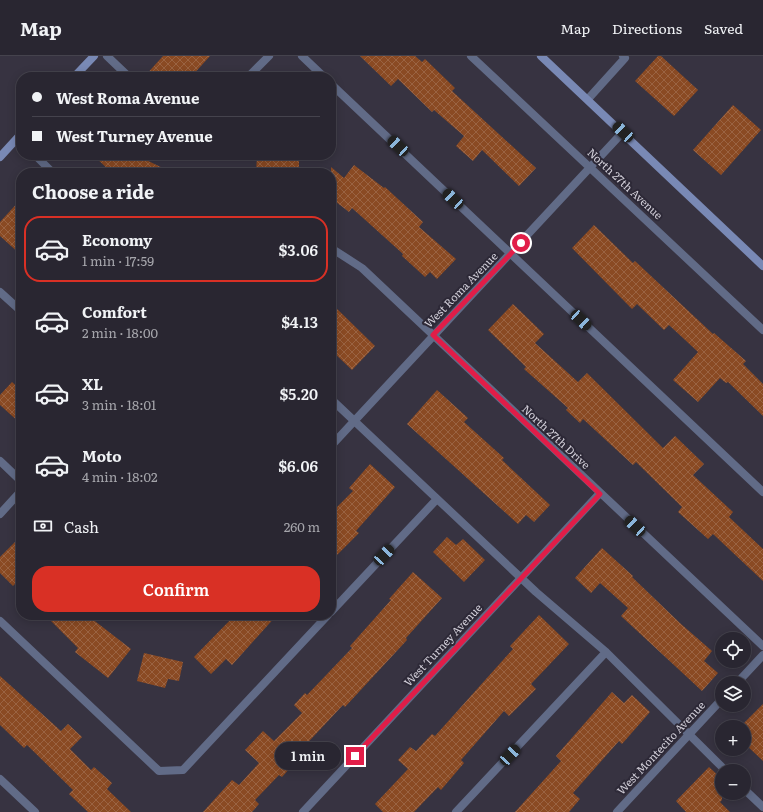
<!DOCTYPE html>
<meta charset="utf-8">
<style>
body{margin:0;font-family:Literata,serif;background:#35323d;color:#f1f3f6;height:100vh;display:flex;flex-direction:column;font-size:15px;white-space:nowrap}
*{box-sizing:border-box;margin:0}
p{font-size:13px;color:#a5a5ab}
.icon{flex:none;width:22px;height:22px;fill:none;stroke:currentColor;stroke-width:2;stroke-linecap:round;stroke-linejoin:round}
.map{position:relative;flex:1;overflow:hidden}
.sheet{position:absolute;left:16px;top:112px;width:320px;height:452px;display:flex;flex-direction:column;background:#292631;border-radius:16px;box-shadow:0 2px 10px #0003,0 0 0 1px #45434d}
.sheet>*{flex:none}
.banner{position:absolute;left:16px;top:16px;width:320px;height:88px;border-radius:16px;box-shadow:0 2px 10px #0003,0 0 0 1px #45434d;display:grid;align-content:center;height:88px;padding:0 16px;background:#292631}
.buttons{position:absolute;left:715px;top:576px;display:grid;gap:8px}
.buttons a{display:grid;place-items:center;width:36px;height:36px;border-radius:50%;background:#292631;box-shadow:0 2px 10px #0003,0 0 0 1px #45434d;font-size:20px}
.end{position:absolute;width:18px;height:18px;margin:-9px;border:5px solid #e11d48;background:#fff;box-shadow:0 0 0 2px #fff}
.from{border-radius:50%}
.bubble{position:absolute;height:28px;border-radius:14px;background:#292631;box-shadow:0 2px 10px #0003,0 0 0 1px #45434d;font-size:13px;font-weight:600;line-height:28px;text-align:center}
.car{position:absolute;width:12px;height:24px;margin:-12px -6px;border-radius:5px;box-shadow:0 0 3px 1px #0007;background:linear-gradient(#222 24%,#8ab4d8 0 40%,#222 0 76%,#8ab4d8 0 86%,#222 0)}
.banner b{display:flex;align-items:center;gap:14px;height:38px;font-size:15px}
.banner b+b{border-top:1px solid #45434d}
.banner i{width:10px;height:10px;background:#f1f3f6}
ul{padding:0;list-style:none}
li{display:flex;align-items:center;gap:12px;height:66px;margin:0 8px 6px;padding:0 8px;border:2px solid transparent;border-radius:16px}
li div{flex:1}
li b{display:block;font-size:15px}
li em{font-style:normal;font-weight:600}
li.selected{border-color:#d93025}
li>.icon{width:36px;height:36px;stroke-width:1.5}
h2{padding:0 16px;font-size:18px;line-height:48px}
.pay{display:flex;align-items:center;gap:10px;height:44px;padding:0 16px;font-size:15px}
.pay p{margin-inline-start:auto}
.action{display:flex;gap:8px;margin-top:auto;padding:8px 16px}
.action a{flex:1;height:46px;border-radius:16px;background:#d93025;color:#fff;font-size:16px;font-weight:600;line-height:46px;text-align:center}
header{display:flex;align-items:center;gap:24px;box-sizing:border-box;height:56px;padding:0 20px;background:#292631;border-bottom:1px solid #45434d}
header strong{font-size:19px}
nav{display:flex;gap:22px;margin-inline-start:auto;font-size:14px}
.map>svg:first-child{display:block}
</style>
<header>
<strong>Map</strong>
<nav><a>Map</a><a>Directions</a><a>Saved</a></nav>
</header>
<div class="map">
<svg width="763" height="756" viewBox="0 0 763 756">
<defs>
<pattern id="building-cross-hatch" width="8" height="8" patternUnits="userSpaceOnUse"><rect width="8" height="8" fill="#8a4a23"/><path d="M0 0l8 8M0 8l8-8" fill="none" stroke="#9a6342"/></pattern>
</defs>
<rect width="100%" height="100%" fill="#373341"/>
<path fill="url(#building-cross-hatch)" d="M163 0H210L191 21H144Z
M360 0H415L422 6 425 3 455 32 452 35 536 112 519 130 482 94 473 105 456 90 464 80 434 54 432 56 398 23 391 30Z
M658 0H661L698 34 674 60 635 25Z
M733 49 761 74 721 119 693 94Z
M93 99H136L173 117H112Z
M257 99H299V117H256Z
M354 109 384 132 385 131 423 166 419 171 456 203 437 223 430 216 425 221 402 200 403 198 352 152 349 156 331 142V111L344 122Z
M21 143V199L0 180V166Z
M594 169 633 207 635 205 713 278 714 277 746 305 743 308 763 328V360L728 326 726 327 720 322 698 346 673 324 698 296 669 269 664 274 637 248 632 253 572 192Z
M331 247 375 290 352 314 331 294Z
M513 248 544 278 535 287 578 326 587 317 663 392 675 380 704 408 693 419 733 456 729 461 763 493V525L713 478 708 483 678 456 682 451 636 406 633 409 583 363 580 367 566 354 568 352 524 313 526 311 488 274Z
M12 326 21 334V368L0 349V339Z
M437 334 468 362 464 366 504 402 502 404 550 449 534 466 526 459 518 468 407 368Z
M370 408 395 431 356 475 359 477 331 505V457L353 435 349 432Z
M21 480V522L13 530 0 517V501Z
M447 481 456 489 463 483 485 504 464 526 433 496Z
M602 492 633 520 632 521 681 568 712 595 704 605 718 617 702 635 621 560 628 552 600 527 591 537 575 522Z
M413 516 442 542 406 582 407 584 345 651 343 649 298 697 301 700 282 721 279 719 255 744 259 748 252 756H203L232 724 239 729 259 707 245 694 263 675 274 685 302 657 294 649 305 637 307 639 352 592 350 590 391 544 389 543Z
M45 559H87L131 593 108 622 75 596 78 592Z
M235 559H277L232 609 226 603 211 618 194 601Z
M539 559 569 588 531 628 536 633 509 660 504 655 461 704 464 707 441 734 438 731 414 756H383L375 748 408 713 398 704 410 691 416 695 432 678 435 680 513 593 510 590Z
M144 597 183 606 179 625 168 623 165 632 137 625Z
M0 620 61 675 68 668 82 681 70 693 91 714 94 711 112 727 107 733 131 756H88L69 738 73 734 27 689 24 692 0 669Z
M612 636 624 647 632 639 650 656 622 688 619 685 573 737 580 743 569 756H515L561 705 556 700Z
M763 648V705L744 687V667Z
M709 711 722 723V744L720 746 730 756H686L676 745Z"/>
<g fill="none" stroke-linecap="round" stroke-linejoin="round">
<path stroke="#616b87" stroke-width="8" d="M107 0 129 21
M302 0 324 21
M248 21 269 0
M331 28 763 436
M588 43 625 2 623 0
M0 236 21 255
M331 343 536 536 606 596 726 715
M331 556 437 443
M0 565 159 715 183 714 328 559
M744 733 763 751
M456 756 606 596"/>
<path stroke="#616b87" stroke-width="8" d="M471 0 763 274
M35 99 53 117
M331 192 362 212 763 590
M331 390 623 76
M0 405 21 425
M0 458 21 435
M737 627 763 599
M0 723 35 756
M303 756 600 437
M617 756 722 643"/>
<path stroke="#7989b5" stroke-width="8" d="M541 0 763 210
M74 21 94 0
M0 101 21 78"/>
</g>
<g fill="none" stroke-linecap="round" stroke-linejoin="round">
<path stroke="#e11d48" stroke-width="5" d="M355 700 600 438 433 279 521 187"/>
</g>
<g text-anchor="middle" stroke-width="4" stroke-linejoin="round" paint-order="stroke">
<g font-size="11" fill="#d3d0da" stroke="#2d2937">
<text transform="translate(625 128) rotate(43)" y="4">North 27th Avenue</text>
<text transform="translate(461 234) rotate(-46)" y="4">West Roma Avenue</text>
<text transform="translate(556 381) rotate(43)" y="4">North 27th Drive</text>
<text transform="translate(443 589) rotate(-47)" y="4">West Turney Avenue</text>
<text transform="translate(661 692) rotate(-47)" y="4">West Montecito Avenue</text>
</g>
</g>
</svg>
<div class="buttons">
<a><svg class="icon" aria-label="locate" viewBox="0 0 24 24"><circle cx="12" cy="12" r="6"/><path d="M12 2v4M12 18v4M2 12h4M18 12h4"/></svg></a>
<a><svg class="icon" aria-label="layers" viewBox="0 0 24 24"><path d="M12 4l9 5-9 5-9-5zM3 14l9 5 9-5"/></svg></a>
<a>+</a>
<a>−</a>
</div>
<i class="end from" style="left:521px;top:187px"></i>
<i class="end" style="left:355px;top:700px"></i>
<div class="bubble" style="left:275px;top:686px;width:66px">1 min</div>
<i class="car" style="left:623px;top:76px;rotate:313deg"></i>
<i class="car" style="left:398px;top:90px;rotate:313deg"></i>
<i class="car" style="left:453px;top:143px;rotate:313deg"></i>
<i class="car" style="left:581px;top:264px;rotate:133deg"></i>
<i class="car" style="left:635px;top:470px;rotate:313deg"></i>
<i class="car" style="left:384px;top:499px;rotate:43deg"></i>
<i class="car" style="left:510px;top:699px;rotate:43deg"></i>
<div class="banner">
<b><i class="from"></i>West Roma Avenue</b>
<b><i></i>West Turney Avenue</b>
</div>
<section class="sheet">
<h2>Choose a ride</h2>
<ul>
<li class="selected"><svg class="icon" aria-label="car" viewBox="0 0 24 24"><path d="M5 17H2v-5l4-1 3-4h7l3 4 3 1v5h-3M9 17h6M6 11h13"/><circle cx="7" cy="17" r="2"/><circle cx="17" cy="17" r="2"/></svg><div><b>Economy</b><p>1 min · 17:59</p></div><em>$3.06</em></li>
<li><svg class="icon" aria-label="car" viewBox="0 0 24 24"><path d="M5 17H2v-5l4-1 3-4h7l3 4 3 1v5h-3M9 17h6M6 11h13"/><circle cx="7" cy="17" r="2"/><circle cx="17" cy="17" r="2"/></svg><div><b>Comfort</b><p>2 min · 18:00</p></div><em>$4.13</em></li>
<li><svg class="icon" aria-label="car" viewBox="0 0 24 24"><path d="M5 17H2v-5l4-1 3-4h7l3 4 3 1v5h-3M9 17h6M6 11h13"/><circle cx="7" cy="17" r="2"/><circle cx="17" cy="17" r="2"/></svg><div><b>XL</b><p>3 min · 18:01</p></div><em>$5.20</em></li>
<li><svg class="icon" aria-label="car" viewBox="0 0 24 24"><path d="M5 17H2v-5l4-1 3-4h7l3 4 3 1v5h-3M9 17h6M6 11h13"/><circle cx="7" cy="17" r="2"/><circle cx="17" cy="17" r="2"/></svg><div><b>Moto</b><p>4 min · 18:02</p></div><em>$6.06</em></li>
</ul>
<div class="pay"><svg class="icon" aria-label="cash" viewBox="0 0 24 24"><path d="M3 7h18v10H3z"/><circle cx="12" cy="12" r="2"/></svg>Cash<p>260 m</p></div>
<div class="action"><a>Confirm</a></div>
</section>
</div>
